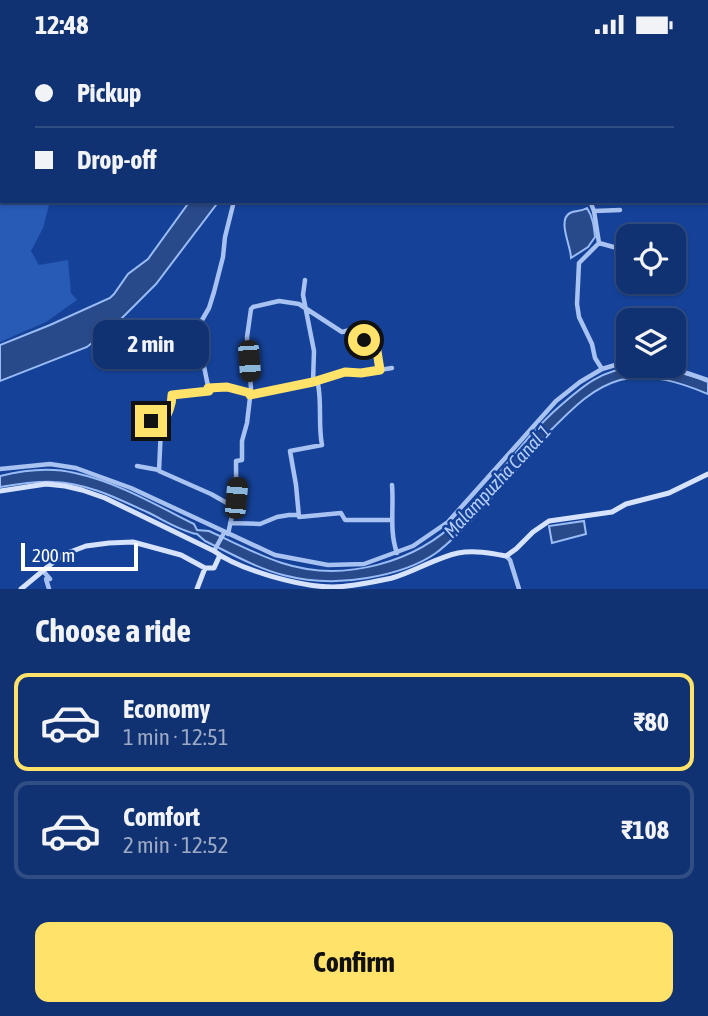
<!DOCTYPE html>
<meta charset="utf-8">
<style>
body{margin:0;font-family:"Asap Condensed",sans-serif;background:#1e3e7a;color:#f1f3f6;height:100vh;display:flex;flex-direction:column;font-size:26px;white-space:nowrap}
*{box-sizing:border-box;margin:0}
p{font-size:23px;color:#9caac4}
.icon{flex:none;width:38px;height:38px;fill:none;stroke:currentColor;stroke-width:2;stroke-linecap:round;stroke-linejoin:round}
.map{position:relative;height:540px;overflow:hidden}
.panel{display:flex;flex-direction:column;background:#103272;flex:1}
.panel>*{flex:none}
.hud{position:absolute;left:0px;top:0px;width:709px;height:154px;box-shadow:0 2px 5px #0004,0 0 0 2px #304d84;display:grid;align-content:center;height:154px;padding:0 35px;background:#103272}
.controls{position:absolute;left:616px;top:175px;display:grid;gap:14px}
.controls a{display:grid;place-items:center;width:70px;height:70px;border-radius:14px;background:#103272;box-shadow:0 2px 5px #0004,0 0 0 2px #304d84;font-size:35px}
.scale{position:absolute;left:21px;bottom:18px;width:117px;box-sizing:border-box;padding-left:7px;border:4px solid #fff;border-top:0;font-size:19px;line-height:24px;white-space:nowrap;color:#fff;-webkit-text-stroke:5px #154298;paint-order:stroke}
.end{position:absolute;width:32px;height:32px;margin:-16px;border:9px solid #ffe269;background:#111;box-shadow:0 0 0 4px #111}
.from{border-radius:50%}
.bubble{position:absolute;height:49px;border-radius:14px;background:#103272;box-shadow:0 2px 5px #0004,0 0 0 2px #304d84;font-size:23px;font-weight:700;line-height:49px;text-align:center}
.car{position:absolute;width:21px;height:42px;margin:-21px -10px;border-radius:9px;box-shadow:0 0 5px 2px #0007;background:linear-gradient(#222 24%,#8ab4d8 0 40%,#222 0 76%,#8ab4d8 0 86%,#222 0)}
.hud b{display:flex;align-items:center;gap:24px;height:66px;font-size:26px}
.hud b+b{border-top:2px solid #304d84}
.hud i{width:18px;height:18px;background:#f1f3f6}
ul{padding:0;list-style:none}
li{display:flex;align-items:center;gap:21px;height:98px;margin:0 14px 10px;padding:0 21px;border:4px solid #304d84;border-radius:14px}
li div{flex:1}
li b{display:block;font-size:26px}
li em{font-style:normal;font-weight:700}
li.current{border-color:#ffe269}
li>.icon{width:63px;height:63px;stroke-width:1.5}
h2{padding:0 35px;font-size:32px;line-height:84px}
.button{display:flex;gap:14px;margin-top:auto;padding:14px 35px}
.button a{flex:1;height:80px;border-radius:14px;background:#ffe269;color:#111;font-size:28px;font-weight:700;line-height:80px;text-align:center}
.status{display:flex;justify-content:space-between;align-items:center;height:49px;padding:0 35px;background:#103272;direction:ltr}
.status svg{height:19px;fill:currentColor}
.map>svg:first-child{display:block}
</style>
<div class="status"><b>12:48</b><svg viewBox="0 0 49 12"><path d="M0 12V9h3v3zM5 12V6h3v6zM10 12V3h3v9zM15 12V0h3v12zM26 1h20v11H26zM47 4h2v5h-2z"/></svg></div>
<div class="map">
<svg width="708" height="540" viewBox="0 0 708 540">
<rect width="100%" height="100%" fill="#154298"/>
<path fill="#285bb6" d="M0 0H130V2H2V152H50L43 179 31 202 39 216 68 211 71 244 77 251 46 273 0 293Z"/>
<path fill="#28498a" stroke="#9abcf5" stroke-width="2" d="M190 152H219L156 235 119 272 87 298 0 332V296L50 276 110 249 114 245 128 225 148 210Z
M587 159C593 168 594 178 595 188L588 198 571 209C571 197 557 171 570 164 576 161 580 163 587 159Z
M634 318C661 320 682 322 708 333V345C682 334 649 323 620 331 592 339 573 359 552 380 526 407 504 436 478 464 465 478 452 492 436 504 416 518 391 525 367 529 339 534 310 533 283 526 256 519 230 504 205 492L197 485C180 482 164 471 147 463 118 450 87 434 54 433 36 432 18 435 0 438V427C24 421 51 418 75 424 117 433 156 456 194 475L197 481 209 482C233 493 257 506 282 514 343 534 416 514 460 469 495 434 522 390 560 357 583 337 601 321 634 318Z
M584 472 586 485 552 494 549 477Z"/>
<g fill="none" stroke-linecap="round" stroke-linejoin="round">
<path stroke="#a8c2f2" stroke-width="4.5" d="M346 0 357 2
M529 0 536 2
M269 2V0
M428 2H457
M484 2 502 0
M545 2 546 0
M707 14H708
M590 152 594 162 599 194
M594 162 620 161
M599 194 579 214 577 255 579 268 592 295 595 309 602 320
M599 194 628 202
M305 231 303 246 314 302 313 333 318 335C322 355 318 376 322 396L290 402 296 436 299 468 341 464 345 471H391
M166 276 178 275 198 278
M666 317 708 331
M208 339 227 338 244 344H250V346L313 333 345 323 361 324 392 319
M144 372H151L162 376
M137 417 159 421
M0 420 50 415 76 419 131 439 275 506 328 516 364 515 413 497 448 473 556 352 580 333 602 320 622 314H628
M392 436C394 459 389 482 397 504
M234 458C237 442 236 428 236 412L242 411V392L247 374 251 340 247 288 251 260 253 258 279 252 299 255 342 283 358 279 362 284 363 290 376 297 380 321
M230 474 260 475 277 468 289 466H299
M228 485 234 458 211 445 159 422 161 379 169 363 172 346 209 342 199 293 198 278 209 259 214 243 223 208 225 188 234 152
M214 502 224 484
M506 507 510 511 519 540
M46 519 44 523 50 530H46L49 540"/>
<path stroke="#d7e3fc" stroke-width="5" d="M0 442 46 435 65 437 82 441 105 449 214 502C239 521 301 538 333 538 351 538 373 533 392 529 414 523 435 509 458 504 474 501 490 504 506 507L516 500 533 483 549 472 612 463 626 455 669 444 708 425
M21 540 62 506 86 497 109 494 133 493 181 506 205 519H214L220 506
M197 540 205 519"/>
</g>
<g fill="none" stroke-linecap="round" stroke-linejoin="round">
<path stroke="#ffe269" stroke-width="9" d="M151 372 162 376C167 366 172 357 172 346L209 342 208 339 227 338 250 344V346L313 333 345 323 361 324 380 321 376 296 364 291"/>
</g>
<g text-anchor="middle" stroke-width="5" stroke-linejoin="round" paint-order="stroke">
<g font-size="19" font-style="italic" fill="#b4cdf9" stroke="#154298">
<text transform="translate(497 432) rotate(-47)" y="7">Malampuzha Canal 1</text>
</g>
</g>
</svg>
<div class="controls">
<a><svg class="icon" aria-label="locate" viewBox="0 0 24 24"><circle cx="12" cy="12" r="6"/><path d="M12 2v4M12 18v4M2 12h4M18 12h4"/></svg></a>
<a><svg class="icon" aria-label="layers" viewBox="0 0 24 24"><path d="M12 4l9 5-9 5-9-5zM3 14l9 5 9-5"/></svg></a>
</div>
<div class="scale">200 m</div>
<i class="end from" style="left:364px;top:291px"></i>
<i class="end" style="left:151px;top:372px"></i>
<div class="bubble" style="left:93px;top:271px;width:116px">2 min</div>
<i class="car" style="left:249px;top:312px;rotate:176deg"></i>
<i class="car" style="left:236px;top:449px;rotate:5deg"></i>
<div class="hud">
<b><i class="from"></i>Pickup</b>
<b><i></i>Drop-off</b>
</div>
</div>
<section class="panel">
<h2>Choose a ride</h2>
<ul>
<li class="current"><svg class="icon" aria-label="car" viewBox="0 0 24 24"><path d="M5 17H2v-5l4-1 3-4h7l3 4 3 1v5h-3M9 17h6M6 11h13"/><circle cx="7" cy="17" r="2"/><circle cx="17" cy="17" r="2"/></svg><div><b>Economy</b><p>1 min · 12:51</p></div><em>₹80</em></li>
<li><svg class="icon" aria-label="car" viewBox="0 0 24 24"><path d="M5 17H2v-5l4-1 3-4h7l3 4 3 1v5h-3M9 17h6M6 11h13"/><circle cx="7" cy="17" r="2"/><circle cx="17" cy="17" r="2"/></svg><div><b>Comfort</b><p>2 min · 12:52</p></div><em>₹108</em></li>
</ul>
<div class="button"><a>Confirm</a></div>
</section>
